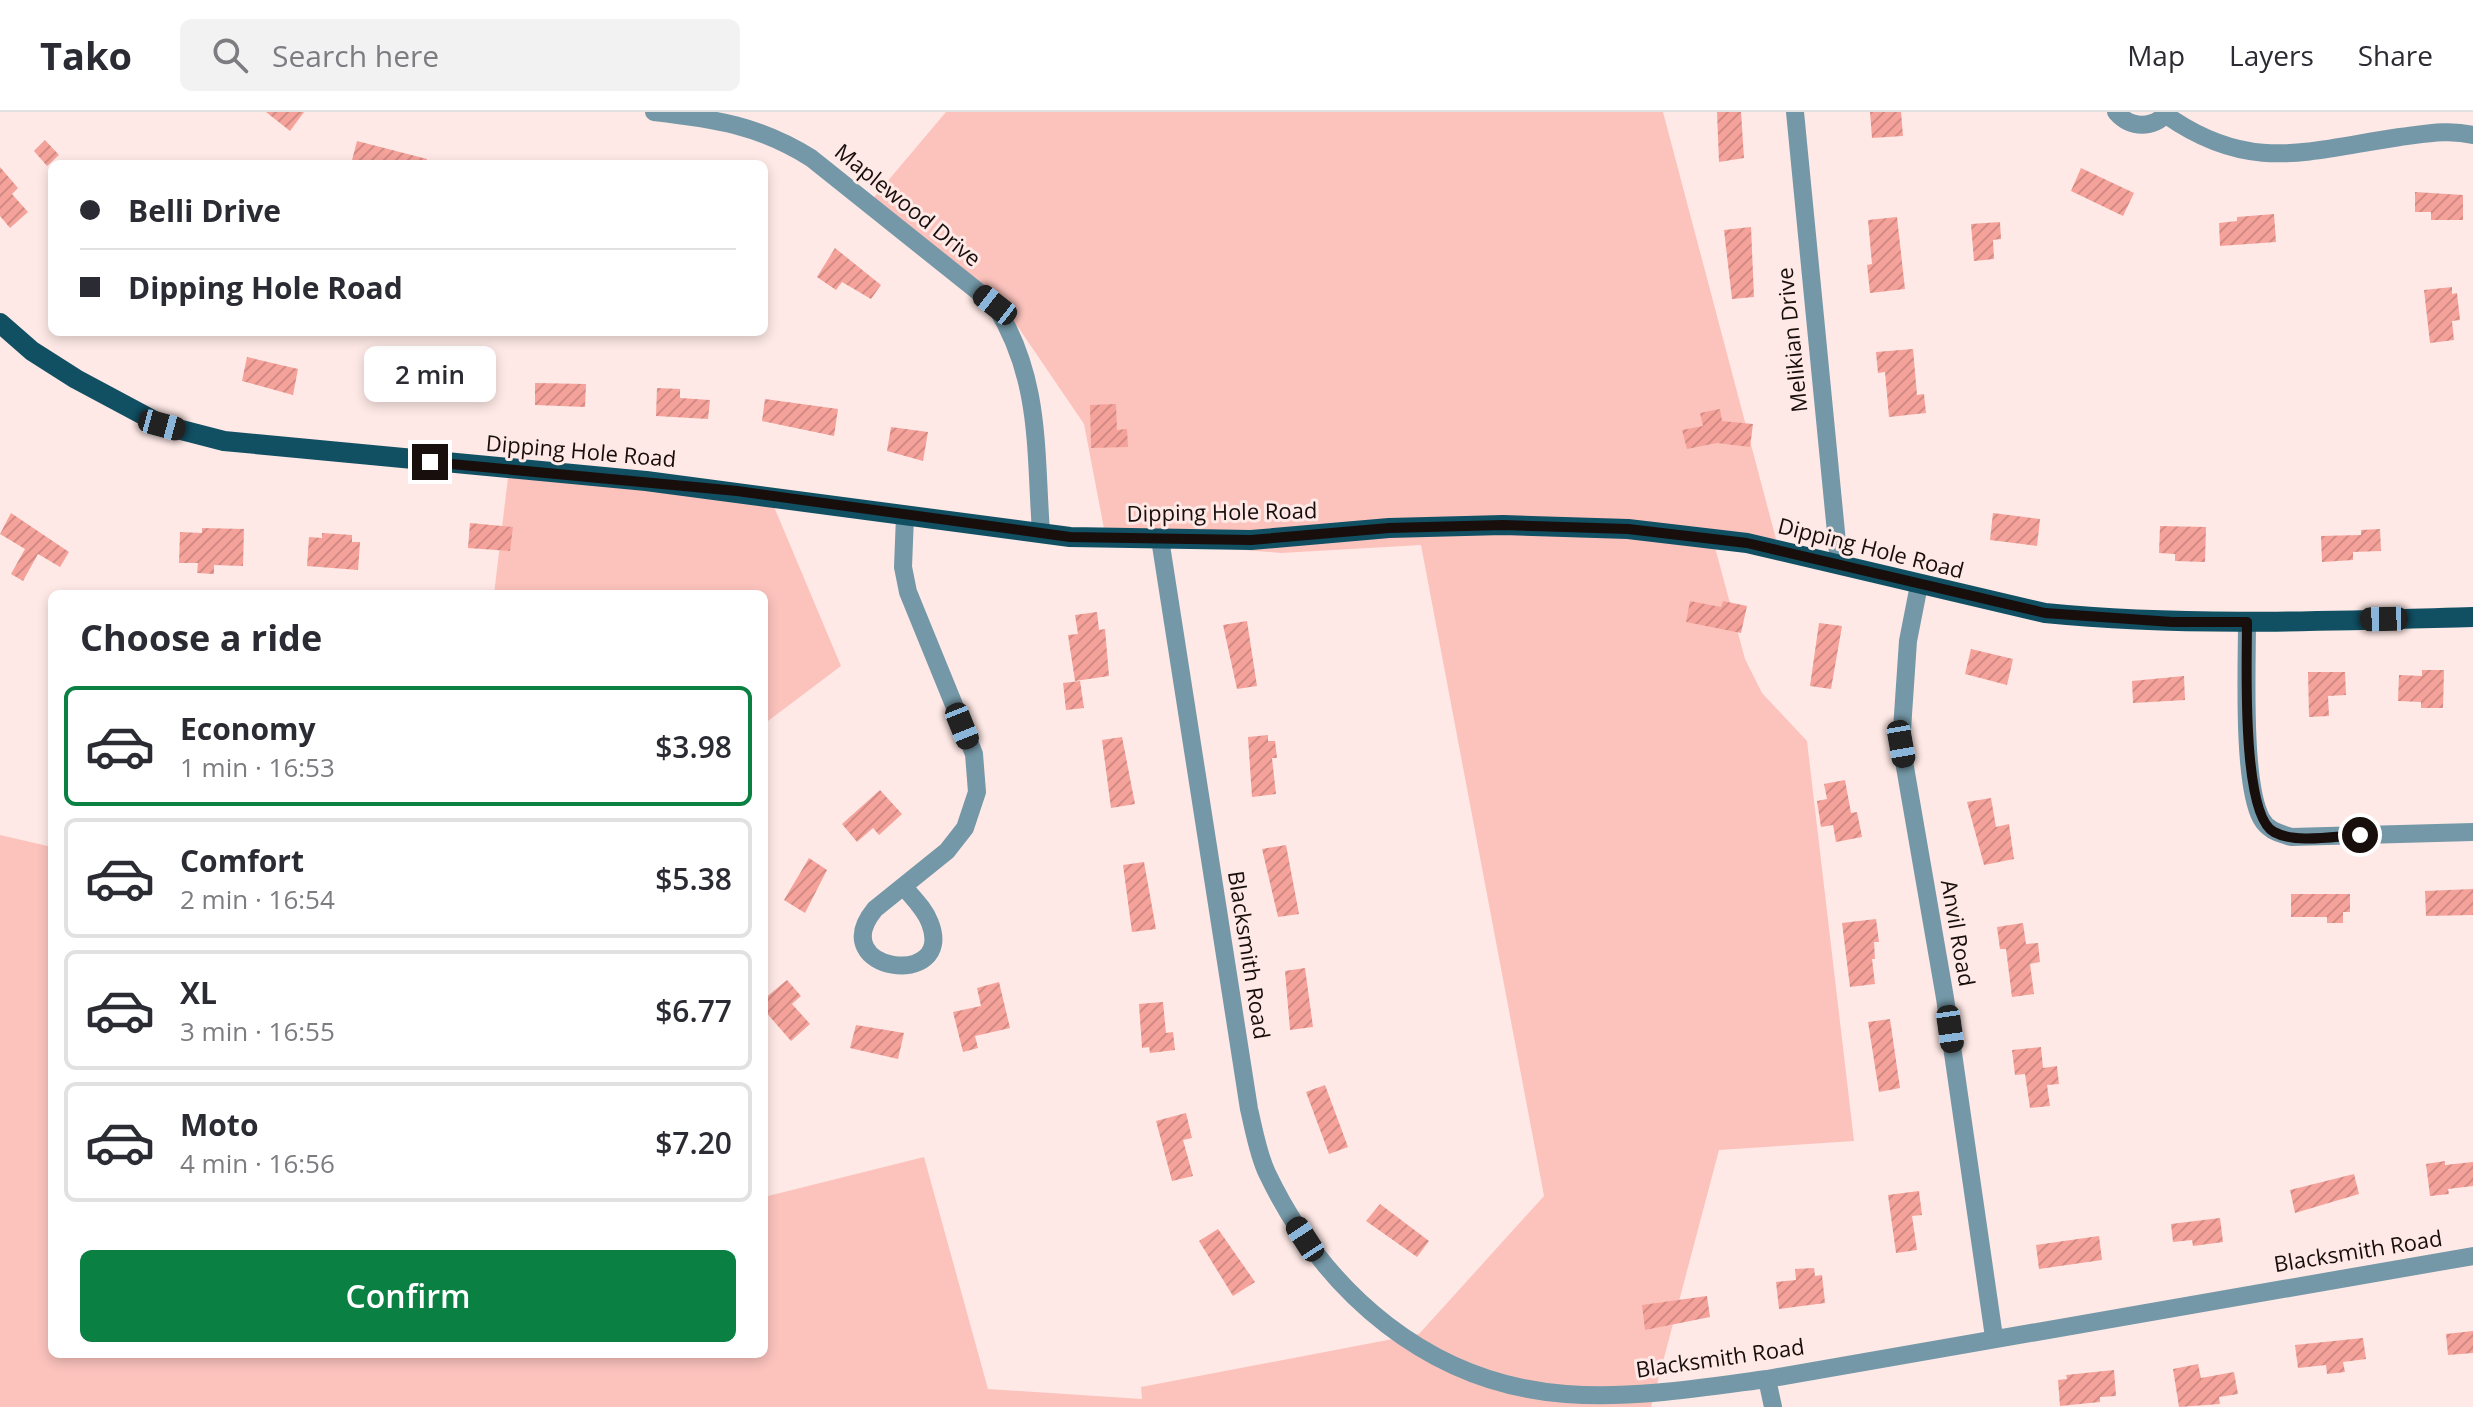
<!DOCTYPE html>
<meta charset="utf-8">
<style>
body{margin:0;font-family:"Open Sans",sans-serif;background:#f2f2f3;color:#2b2b33;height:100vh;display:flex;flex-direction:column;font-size:30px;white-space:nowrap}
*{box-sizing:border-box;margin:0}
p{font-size:26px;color:#7c7c81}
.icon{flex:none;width:44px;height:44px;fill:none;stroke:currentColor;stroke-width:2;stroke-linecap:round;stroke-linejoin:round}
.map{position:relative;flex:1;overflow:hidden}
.details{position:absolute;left:48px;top:478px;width:720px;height:768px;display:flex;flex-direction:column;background:#fff;border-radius:12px;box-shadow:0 4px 12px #0003}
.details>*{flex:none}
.guide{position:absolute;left:48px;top:48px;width:720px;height:176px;border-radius:12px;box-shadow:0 4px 12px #0003;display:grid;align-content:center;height:176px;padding:0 32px;background:#fff}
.end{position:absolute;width:36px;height:36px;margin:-18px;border:10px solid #180e0c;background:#fff;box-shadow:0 0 0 4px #fff}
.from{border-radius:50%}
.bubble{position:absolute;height:56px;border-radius:12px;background:#fff;box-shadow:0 4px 12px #0003;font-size:26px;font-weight:600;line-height:56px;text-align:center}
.car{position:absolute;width:24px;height:48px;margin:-24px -12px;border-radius:10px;box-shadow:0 0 6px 2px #0007;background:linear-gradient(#222 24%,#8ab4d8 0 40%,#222 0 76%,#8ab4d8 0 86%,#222 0)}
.guide b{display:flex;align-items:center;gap:28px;height:76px;font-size:30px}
.guide b+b{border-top:2px solid #e1e1e2}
.guide i{width:20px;height:20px;background:#2b2b33}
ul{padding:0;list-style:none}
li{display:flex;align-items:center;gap:24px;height:120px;margin:0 16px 12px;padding:0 16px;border:4px solid #e1e1e2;border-radius:12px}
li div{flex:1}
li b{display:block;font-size:30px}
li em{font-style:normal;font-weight:600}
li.selected{border-color:#0b8043}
li>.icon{width:72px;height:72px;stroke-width:1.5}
h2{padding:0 32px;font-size:36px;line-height:96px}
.cta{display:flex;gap:16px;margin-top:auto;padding:16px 32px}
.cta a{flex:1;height:92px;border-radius:12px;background:#0b8043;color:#fff;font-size:32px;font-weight:600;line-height:92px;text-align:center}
header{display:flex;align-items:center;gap:48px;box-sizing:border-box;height:112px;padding:0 40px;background:#fff;border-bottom:2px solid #e1e1e2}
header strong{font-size:38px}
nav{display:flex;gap:44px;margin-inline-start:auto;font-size:28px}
.search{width:560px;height:72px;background:#f2f2f3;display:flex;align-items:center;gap:20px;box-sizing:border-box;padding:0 28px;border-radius:12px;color:#7c7c81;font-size:30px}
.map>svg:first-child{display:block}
</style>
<header>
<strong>Tako</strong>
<div class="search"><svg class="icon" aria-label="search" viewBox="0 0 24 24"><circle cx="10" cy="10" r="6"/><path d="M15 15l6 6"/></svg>Search here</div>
<nav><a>Map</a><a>Layers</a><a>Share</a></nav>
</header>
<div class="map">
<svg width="2473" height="1295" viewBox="0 0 2473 1295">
<defs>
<pattern id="building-hatch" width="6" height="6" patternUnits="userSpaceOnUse" patternTransform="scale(2)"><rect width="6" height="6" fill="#f5a29a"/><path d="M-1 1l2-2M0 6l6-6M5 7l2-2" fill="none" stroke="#d18a84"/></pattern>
</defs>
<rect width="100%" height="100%" fill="#fee9e6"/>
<path fill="#fcc3bd" d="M946 0H1663L1776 427 1713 428 1745 547 1762 581 1807 629 1854 1029 1719 1038 1651 1295H0V723L52 735V1242H764V1085L924 1045 988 1277 1142 1287 1141 1275 1419 1222 1544 1084 1421 433 1281 441 1106 427 1084 312 1018 215 870 90Z
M510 349 772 390 841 554 764 612V482H494Z"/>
<path fill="url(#building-hatch)" d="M266 0H304L290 19Z
M1717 0H1741L1744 46 1719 50Z
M1870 0H1901L1903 24 1872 26Z
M45 28 59 43 47 54 34 39Z
M357 29 427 47 426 52H351Z
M0 55 18 76 12 82 28 100 10 116 0 104Z
M2081 56 2134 81 2123 104 2071 79Z
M2415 80 2463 83V108H2431V100H2415Z
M2274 102 2276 130 2220 134 2219 111 2237 109V105Z
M1897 105 1905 177 1870 181 1867 153 1872 152 1868 108Z
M2000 110 2001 127 1993 128 1994 147 1974 149 1971 112Z
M1751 115 1754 185 1732 187 1724 118Z
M835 136 881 173 871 187 842 170 836 178 817 165Z
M2452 175V182L2457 181 2460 208 2452 209 2454 228 2430 231 2424 178Z
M1913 237 1917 283 1924 282 1926 301 1889 305 1885 260 1878 261 1876 240Z
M247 245 298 257 293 283 242 269Z
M535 271 586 272 585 295 535 293Z
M657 276 680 277V286L710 288 708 307 656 304Z
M765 287 838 297 834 324 762 309Z
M1116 292 1117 318 1127 317 1128 335 1091 336 1090 293Z
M1720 297 1722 309 1753 312 1750 335 1717 331 1687 337 1682 318 1703 314 1700 301Z
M891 315 928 320 923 349 887 339Z
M11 401 69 440 60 455 38 442 23 469 11 462 25 437 0 422Z
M1993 401 2040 407 2037 434 1990 428Z
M470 411 513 415 510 439 468 436Z
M2160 414 2206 415 2205 450 2175 449V442L2159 441Z
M202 416 244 417 243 454 214 453V462L197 461 198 451H179L180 420 202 421Z
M2380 417 2381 439 2353 440V448L2322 450 2321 424 2361 423V418Z
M322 421 352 423V430H360L358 458 307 454 309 425 322 426Z
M1690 489 1721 495 1723 489 1747 494 1741 521 1686 510Z
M1097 500 1099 518 1105 517 1109 564 1075 569 1068 523 1078 522 1075 503Z
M1247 509 1257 574 1237 577 1223 513Z
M1819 511 1842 514 1831 577 1810 574Z
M1971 537 2013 547 2007 573 1965 562Z
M2422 558H2444L2443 596H2421V590L2398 589 2399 563 2422 564Z
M2308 560H2345L2346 583 2328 584 2329 604 2309 605Z
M2184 564 2185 588 2133 591 2132 569Z
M1080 569 1084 596 1066 598 1063 571Z
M1268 623V629H1275L1277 646H1272L1276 682 1252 685 1248 625Z
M1122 625 1135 692 1111 696 1102 628Z
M1845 668 1851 701 1857 700 1862 725 1836 730 1833 713 1821 715 1817 689 1827 687 1824 672Z
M880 678 902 702 879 723 873 716 857 730 842 712Z
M1991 686 1996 715 2009 712 2014 747 1984 753 1967 690Z
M1286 733 1299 802 1278 805 1262 737Z
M809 746 827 758 805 801 784 788Z
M1144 750 1156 817 1132 820 1123 753Z
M2473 777V803L2426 804 2425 779Z
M2291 782H2350V800H2343V811H2327V805H2291Z
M1876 807 1879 830H1874L1875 847H1872L1875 872 1850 875 1842 811Z
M2023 811 2026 832 2038 831 2040 850 2030 852 2034 882 2012 885 2006 837H2000L1997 815Z
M1305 856 1313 915 1290 918 1285 859Z
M787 868 801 884 792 892 810 912 791 929 764 898V887Z
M999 870 1010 916 975 924 978 936 963 940 953 900 981 894 977 876Z
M1163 890 1166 921 1173 920 1175 938 1150 941 1149 935 1142 936 1139 892Z
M1890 907 1900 976 1879 980 1868 910Z
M856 913 904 921 898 947 850 936Z
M2041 935 2043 956 2057 954 2059 972 2047 973 2050 994 2030 996 2025 962 2015 963 2012 938Z
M1325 973 1348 1035 1329 1042 1306 980Z
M1186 1001 1192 1026 1183 1028 1193 1064 1172 1069 1156 1009Z
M2445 1049V1053L2473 1050V1074L2448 1077 2449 1082 2430 1084 2426 1052Z
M2354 1062 2359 1082 2295 1101 2290 1078Z
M1919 1079 1922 1103 1912 1104 1917 1138 1896 1141 1888 1083Z
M1380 1092 1429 1129 1417 1145 1366 1109Z
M2220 1106 2223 1130 2193 1134 2192 1128 2173 1130 2171 1112Z
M1218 1117 1255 1170 1233 1184 1199 1129Z
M2099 1124 2102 1148 2039 1157 2036 1133Z
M1814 1156 1815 1164 1822 1163 1825 1191 1779 1197 1776 1170 1796 1168 1795 1157Z
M1707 1184 1710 1205 1645 1218 1642 1193Z
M2473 1219V1241L2448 1243 2446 1222Z
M2363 1226 2366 1247 2343 1250 2345 1260 2327 1262 2326 1253 2298 1256 2295 1233Z
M2198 1252 2201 1266 2234 1260 2238 1282 2219 1285 2220 1292 2179 1295 2173 1257Z
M2114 1258 2116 1284 2100 1285V1290L2060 1294 2058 1268 2067 1267 2066 1263Z"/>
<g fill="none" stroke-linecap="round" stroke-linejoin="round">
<path stroke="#7498a7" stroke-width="18" d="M654 0C715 7 758 13 811 46L995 193C1041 267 1035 336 1041 420
M1795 0 1839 451
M2116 0C2131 17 2153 17 2168 0
M2166 3C2250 62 2306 39 2400 25 2425 22 2449 17 2473 23
M1160 427 1249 997C1254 1018 1258 1042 1267 1061 1325 1182 1430 1272 1566 1282 1634 1287 1700 1276 1767 1267L2473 1144
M1919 473 1908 529 1901 632 1945 886 1994 1225
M2247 510C2247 555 2242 669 2261 706 2268 719 2279 721 2291 725L2473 720
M904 775C913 786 925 797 930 811 956 878 823 860 875 797L947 739 965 716 977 680 974 642 908 480 903 455 905 404
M1767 1267 1773 1295"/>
<path stroke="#114f63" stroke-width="20" d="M0 211 32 239 76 267 162 313 224 329 646 369 1070 425 1251 428 1389 416 1503 413 1628 417 1747 431 2045 501C2187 515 2330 509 2473 505"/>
</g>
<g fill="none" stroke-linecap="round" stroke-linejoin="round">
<path stroke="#180e0c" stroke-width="10" d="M430 350 737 379 1070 425 1251 428 1389 416 1503 413 1628 417 1747 431 2045 501 2172 510H2247C2247 547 2241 703 2274 720 2296 732 2335 724 2360 723"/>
</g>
<g text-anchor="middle" stroke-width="6" stroke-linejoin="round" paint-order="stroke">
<g font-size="22" fill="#180e0c" stroke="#fee9e6">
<text transform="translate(908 93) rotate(39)" y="8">Maplewood Drive</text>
<text transform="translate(1792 228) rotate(-96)" y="8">Melikian Drive</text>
<text transform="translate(581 339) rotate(5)" y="8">Dipping Hole Road</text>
<text transform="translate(1222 400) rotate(-1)" y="8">Dipping Hole Road</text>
<text transform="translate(1871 436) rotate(14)" y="8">Dipping Hole Road</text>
<text transform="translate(1958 821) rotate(80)" y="8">Anvil Road</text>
<text transform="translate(1249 843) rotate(81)" y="8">Blacksmith Road</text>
<text transform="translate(2358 1139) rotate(-9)" y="8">Blacksmith Road</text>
<text transform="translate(1720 1246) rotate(-8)" y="8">Blacksmith Road</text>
</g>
</g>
</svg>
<i class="end from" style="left:2360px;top:723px"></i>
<i class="end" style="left:430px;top:350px"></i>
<div class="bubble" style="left:364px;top:234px;width:132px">2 min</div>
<i class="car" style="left:995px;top:193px;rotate:308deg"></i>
<i class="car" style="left:162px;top:313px;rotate:105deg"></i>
<i class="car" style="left:2384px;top:507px;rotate:269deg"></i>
<i class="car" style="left:962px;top:614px;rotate:158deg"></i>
<i class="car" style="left:1901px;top:632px;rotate:170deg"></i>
<i class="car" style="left:1950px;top:917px;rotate:172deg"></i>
<i class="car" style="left:1305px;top:1127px;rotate:327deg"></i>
<div class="guide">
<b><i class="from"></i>Belli Drive</b>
<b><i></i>Dipping Hole Road</b>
</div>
<section class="details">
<h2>Choose a ride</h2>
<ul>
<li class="selected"><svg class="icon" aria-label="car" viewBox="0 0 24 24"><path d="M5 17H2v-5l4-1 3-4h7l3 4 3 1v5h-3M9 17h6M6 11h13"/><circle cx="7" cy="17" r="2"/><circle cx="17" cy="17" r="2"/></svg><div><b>Economy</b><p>1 min · 16:53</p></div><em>$3.98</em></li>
<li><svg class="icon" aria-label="car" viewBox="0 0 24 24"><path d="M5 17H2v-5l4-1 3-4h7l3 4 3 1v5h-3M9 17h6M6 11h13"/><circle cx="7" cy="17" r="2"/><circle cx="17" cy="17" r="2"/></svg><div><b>Comfort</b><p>2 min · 16:54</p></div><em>$5.38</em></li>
<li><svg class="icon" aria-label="car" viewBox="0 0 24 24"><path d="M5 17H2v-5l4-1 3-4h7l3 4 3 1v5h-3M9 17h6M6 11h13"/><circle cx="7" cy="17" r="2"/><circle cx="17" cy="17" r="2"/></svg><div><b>XL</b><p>3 min · 16:55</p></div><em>$6.77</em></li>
<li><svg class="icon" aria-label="car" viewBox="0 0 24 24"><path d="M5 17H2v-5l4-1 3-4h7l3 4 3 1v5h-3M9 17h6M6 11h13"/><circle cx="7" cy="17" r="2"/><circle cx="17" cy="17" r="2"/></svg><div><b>Moto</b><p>4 min · 16:56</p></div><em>$7.20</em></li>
</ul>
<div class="cta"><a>Confirm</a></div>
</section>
</div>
